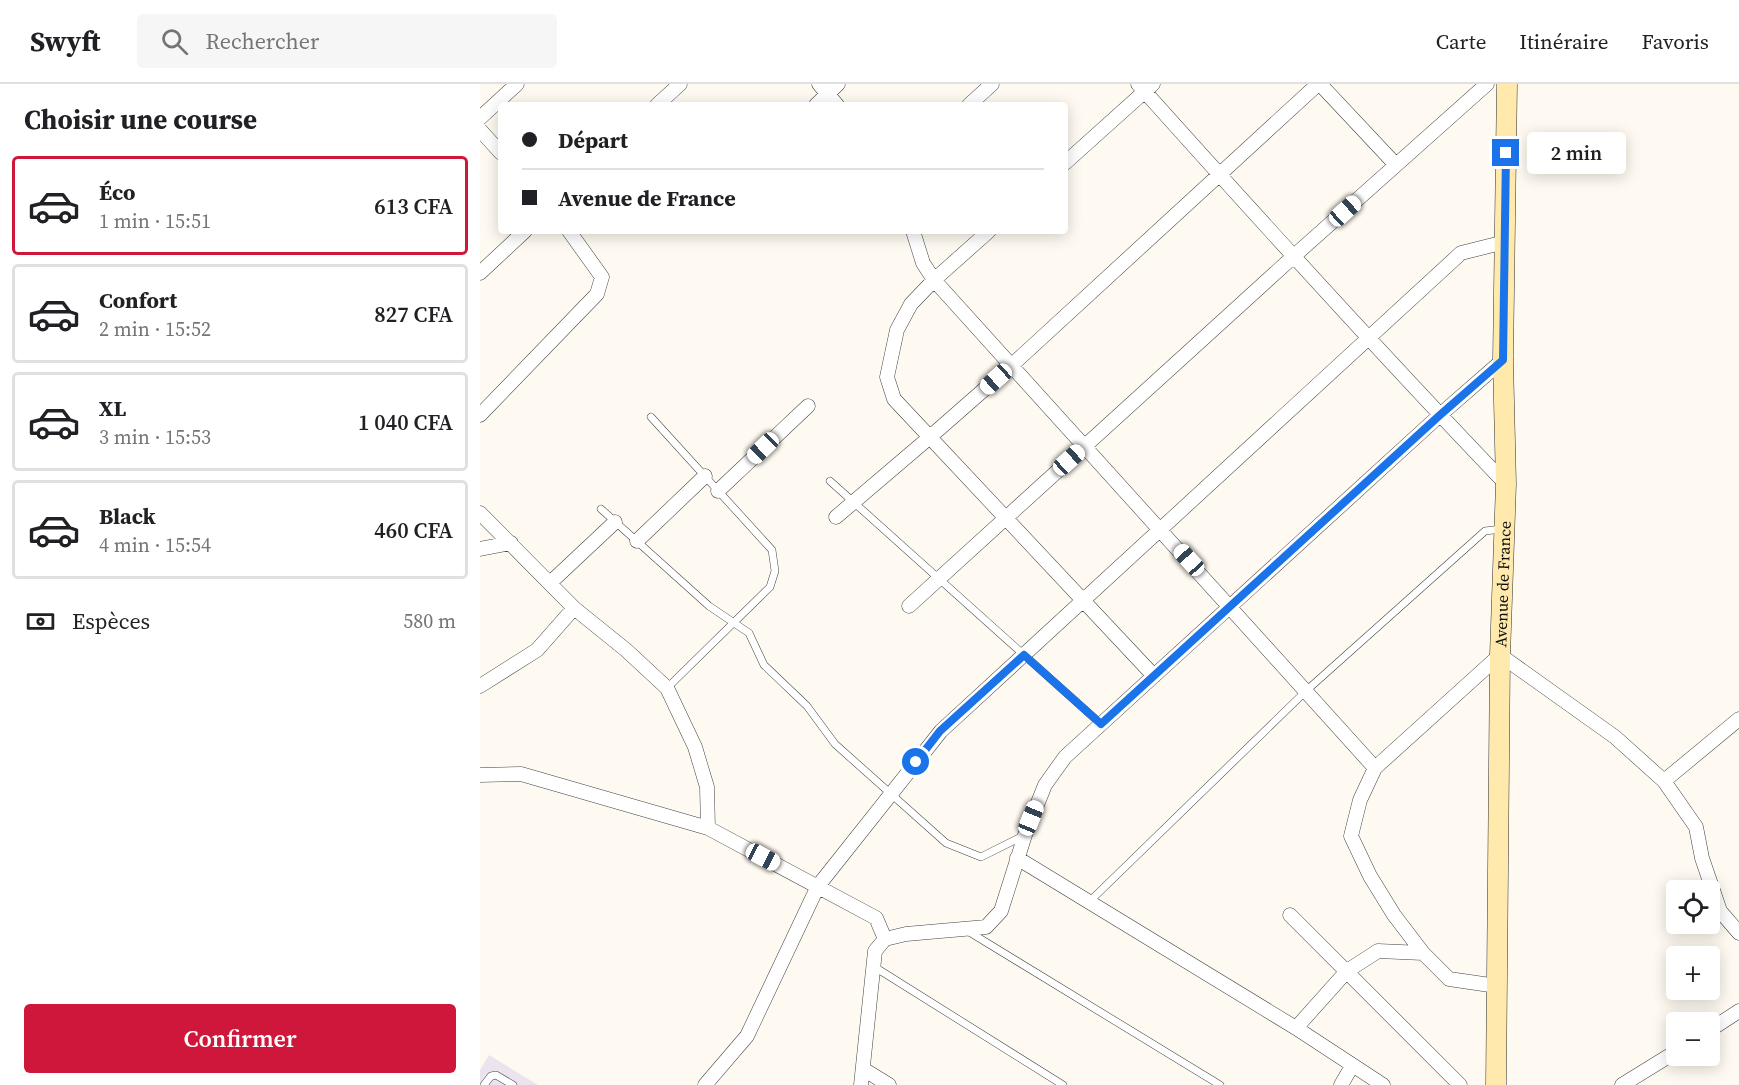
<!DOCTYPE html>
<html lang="fr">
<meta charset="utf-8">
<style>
body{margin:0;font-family:"Source Serif 4",serif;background:#f6f6f6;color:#202124;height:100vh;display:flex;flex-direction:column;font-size:22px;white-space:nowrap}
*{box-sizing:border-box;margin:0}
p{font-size:20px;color:#757577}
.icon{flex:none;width:33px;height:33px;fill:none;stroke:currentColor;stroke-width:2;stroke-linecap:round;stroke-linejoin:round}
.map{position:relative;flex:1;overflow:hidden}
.sheet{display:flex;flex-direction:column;background:#fff;width:480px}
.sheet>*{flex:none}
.banner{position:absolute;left:18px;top:18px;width:570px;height:132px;border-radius:6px;box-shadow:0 3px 15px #0003;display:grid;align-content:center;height:132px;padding:0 24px;background:#fff}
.controls{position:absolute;left:1186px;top:796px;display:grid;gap:12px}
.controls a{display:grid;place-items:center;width:54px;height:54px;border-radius:6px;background:#fff;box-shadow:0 3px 15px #0003;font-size:30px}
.end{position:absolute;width:27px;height:27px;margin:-14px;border:8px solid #1a73e8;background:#fff;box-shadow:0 0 0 3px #fff}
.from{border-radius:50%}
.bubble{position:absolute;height:42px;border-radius:6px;background:#fff;box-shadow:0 3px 15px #0003;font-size:20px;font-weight:600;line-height:42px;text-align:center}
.car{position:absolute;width:18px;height:36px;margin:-18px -9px;border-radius:8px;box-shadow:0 0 4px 2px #0007;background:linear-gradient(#fff 24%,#345 0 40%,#fff 0 76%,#345 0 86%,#fff 0)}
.banner b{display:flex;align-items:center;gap:21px;height:57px;font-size:22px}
.banner b+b{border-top:2px solid #e0e0e0}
.banner i{width:15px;height:15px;background:#202124}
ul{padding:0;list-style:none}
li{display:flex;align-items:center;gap:18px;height:99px;margin:0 12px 9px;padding:0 12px;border:3px solid #e0e0e0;border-radius:6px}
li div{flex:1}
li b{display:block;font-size:22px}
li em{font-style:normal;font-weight:600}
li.current{border-color:#cf173c}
li>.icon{width:54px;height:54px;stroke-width:1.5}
h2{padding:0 24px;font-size:27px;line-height:72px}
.pay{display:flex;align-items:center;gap:15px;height:66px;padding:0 24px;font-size:22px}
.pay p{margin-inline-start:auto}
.primary-button{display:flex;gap:12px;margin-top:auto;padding:12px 24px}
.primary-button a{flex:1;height:69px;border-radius:6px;background:#cf173c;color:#fff;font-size:24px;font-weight:600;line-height:69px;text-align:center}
header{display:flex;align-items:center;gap:36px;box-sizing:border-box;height:84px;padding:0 30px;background:#fff;border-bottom:2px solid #e0e0e0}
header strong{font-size:28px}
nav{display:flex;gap:33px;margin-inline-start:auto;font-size:21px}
.search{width:420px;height:54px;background:#f6f6f6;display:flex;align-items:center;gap:15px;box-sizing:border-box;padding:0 21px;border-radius:6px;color:#757577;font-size:22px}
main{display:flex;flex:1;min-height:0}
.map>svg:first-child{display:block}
</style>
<header>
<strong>Swyft</strong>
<div class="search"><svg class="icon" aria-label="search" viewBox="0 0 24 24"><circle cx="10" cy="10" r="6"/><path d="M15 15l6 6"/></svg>Rechercher</div>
<nav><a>Carte</a><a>Itinéraire</a><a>Favoris</a></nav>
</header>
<main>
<section class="sheet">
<h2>Choisir une course</h2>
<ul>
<li class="current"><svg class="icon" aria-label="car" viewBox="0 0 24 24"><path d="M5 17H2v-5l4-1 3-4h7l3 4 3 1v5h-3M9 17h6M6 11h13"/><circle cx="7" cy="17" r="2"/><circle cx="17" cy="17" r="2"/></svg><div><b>Éco</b><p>1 min · 15:51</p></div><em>613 CFA</em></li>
<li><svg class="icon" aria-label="car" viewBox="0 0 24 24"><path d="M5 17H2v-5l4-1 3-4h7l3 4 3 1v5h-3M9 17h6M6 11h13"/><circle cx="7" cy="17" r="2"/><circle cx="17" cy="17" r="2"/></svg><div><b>Confort</b><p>2 min · 15:52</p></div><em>827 CFA</em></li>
<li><svg class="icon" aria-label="car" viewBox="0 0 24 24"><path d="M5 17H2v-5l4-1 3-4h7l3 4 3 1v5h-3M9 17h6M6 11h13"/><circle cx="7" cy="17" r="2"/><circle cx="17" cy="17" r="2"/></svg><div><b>XL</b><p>3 min · 15:53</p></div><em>1 040 CFA</em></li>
<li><svg class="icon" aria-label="car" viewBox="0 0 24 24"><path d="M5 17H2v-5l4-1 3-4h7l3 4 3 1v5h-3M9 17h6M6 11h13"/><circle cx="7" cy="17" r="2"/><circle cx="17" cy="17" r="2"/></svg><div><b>Black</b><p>4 min · 15:54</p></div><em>460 CFA</em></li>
</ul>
<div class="pay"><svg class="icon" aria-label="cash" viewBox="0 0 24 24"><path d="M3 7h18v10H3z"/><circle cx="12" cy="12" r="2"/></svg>Espèces<p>580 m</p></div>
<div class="primary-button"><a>Confirmer</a></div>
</section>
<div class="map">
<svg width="1259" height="1001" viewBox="0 0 1259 1001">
<rect width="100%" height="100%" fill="#fffaf1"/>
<path fill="#ebe3ee" d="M9 971 58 1001H0V986Z"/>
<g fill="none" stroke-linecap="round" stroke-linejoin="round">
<defs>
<path id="service" d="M171 333 292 466 295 487 290 503 187 604
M350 397 621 640
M121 425 229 522 269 549 284 581 327 622 355 660 466 759 501 773 545 751
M609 818 827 606 1005 447 1022 445
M486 846 740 1001
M393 882 583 1001
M4 1001 11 992 16 991 33 1001"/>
<path id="minor" d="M339 0 357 21
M658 0C779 135 900 269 1026 400
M840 0 916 81
M177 21 200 0
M336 21 358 0
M489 21 512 0
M0 34 37 0
M0 46 21 69
M585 79 673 0
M433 147 443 179 454 196 895 684
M509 147 454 196 431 220 417 246 407 293 414 315 674 592
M0 189 45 147
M0 331 117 210 122 193 89 147
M238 407 328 322
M0 429 94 524 146 566 187 604 215 663 227 703 228 744
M356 433 450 353 532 281 838 0
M157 457 225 392
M0 465 31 459
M70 499 135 438
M429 522 814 172 1007 0
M0 602 57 566 94 524
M0 691 41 690 228 744 396 834 405 855
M1184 697 1259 635
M537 774 816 944 903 1001
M810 831 980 1001
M1017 902 969 895 943 869 914 831 890 792 871 752 880 716 895 684 1020 571 1135 653 1184 697 1216 743 1222 774 1240 827 1259 849
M816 944 867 887 898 867 943 869
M1230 946 1259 927
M383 985 409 1001
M225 1001 267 952 338 802 461 647 981 169 1017 160
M381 1001 395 867 405 855 426 850 506 843 521 827 545 751 565 701 585 673 960 331 1023 276
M861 1001 872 982
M1142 1001 1197 967"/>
<g id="secondary">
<path id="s1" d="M1016 1001 1020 571 1026 400 1023 276 1027 0"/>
</g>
</defs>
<use href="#service" stroke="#424242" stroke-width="8"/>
<use href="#minor" stroke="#424242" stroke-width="15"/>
<use href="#secondary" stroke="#313131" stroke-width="21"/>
<use href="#service" stroke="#fff" stroke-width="7"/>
<use href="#minor" stroke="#fff" stroke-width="14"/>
<use href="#secondary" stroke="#ffe9ac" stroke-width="20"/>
</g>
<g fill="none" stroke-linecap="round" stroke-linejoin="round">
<path stroke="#1a73e8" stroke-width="8" d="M436 678 460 647 544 571 621 640 960 331 1023 276 1026 69"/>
</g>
<g text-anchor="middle" stroke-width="6" stroke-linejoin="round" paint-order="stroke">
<g font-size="16" fill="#0f0f0f" stroke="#fff">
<text dy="6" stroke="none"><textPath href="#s1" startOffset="501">Avenue de France</textPath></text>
</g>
</g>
</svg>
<div class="controls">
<a><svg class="icon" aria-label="locate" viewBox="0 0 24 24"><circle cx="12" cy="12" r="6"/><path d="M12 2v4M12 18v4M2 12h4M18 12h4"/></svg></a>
<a>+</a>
<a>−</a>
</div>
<i class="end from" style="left:436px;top:678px"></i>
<i class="end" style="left:1026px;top:69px"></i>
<div class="bubble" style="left:1047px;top:48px;width:99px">2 min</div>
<i class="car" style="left:865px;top:127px;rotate:48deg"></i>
<i class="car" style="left:516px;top:295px;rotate:228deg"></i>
<i class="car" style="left:283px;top:364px;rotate:226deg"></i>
<i class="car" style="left:589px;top:376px;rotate:48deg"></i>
<i class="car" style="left:709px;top:476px;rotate:318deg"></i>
<i class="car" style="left:551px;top:734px;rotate:22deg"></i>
<i class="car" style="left:283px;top:773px;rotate:118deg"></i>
<div class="banner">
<b><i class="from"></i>Départ</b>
<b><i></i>Avenue de France</b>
</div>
</div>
</main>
